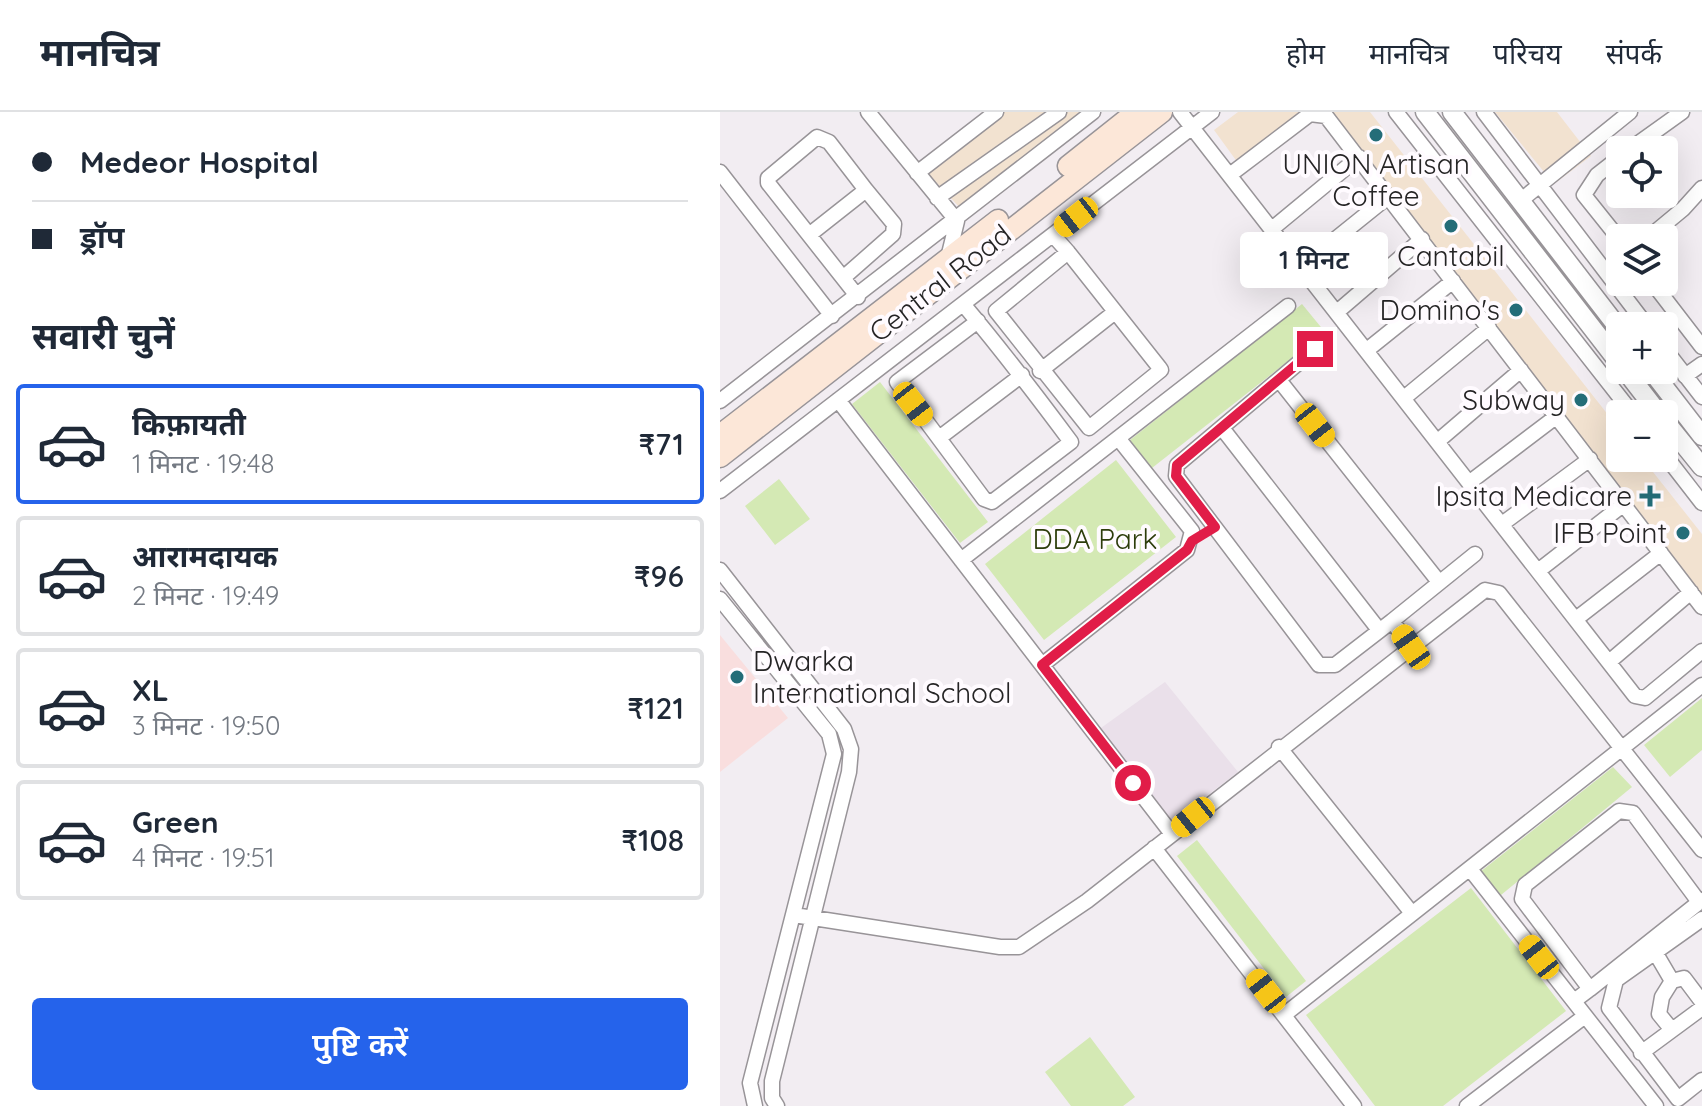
<!DOCTYPE html>
<html lang="hi">
<meta charset="utf-8">
<style>
body{margin:0;font-family:Quicksand,"Noto Sans Devanagari",sans-serif;background:#f6f6f7;color:#1f2937;height:100vh;display:flex;flex-direction:column;font-size:30px;white-space:nowrap}
*{box-sizing:border-box;margin:0}
p{font-size:26px;color:#747a83}
.icon{flex:none;width:44px;height:44px;fill:none;stroke:currentColor;stroke-width:2;stroke-linecap:round;stroke-linejoin:round}
.map{position:relative;flex:1;overflow:hidden}
.drawer{display:flex;flex-direction:column;background:#fff;width:720px}
.drawer>*{flex:none}
.guide{display:grid;align-content:center;height:176px;padding:0 32px;background:#fff}
.controls{position:absolute;left:886px;top:24px;display:grid;gap:16px}
.controls a{display:grid;place-items:center;width:72px;height:72px;border-radius:8px;background:#fff;box-shadow:0 8px 32px #0002;font-size:40px}
.end{position:absolute;width:36px;height:36px;margin:-18px;border:10px solid #e11d48;background:#fff;box-shadow:0 0 0 4px #fff}
.from{border-radius:50%}
.bubble{position:absolute;height:56px;border-radius:8px;background:#fff;box-shadow:0 8px 32px #0002;font-size:26px;font-weight:600;line-height:56px;text-align:center}
.car{position:absolute;width:24px;height:48px;margin:-24px -12px;border-radius:10px;box-shadow:0 0 6px 2px #0007;background:linear-gradient(#f5c518 24%,#345 0 40%,#f5c518 0 76%,#345 0 86%,#f5c518 0)}
.guide b{display:flex;align-items:center;gap:28px;height:76px;font-size:30px}
.guide b+b{border-top:2px solid #e0e1e3}
.guide i{width:20px;height:20px;background:#1f2937}
ul{padding:0;list-style:none}
li{display:flex;align-items:center;gap:24px;height:120px;margin:0 16px 12px;padding:0 16px;border:4px solid #e0e1e3;border-radius:8px}
li div{flex:1}
li b{display:block;font-size:30px}
li em{font-style:normal;font-weight:600}
li.current{border-color:#2563eb}
li>.icon{width:72px;height:72px;stroke-width:1.5}
h2{padding:0 32px;font-size:36px;line-height:96px}
.action{display:flex;gap:16px;margin-top:auto;padding:16px 32px}
.action a{flex:1;height:92px;border-radius:8px;background:#2563eb;color:#fff;font-size:32px;font-weight:600;line-height:92px;text-align:center}
header{display:flex;align-items:center;gap:48px;box-sizing:border-box;height:112px;padding:0 40px;background:#fff;border-bottom:2px solid #e0e1e3}
header strong{font-size:38px}
nav{display:flex;gap:44px;margin-inline-start:auto;font-size:28px}
main{display:flex;flex:1;min-height:0}
.map>svg:first-child{display:block}
</style>
<header>
<strong>मानचित्र</strong>
<nav><a>होम</a><a>मानचित्र</a><a>परिचय</a><a>संपर्क</a></nav>
</header>
<main>
<section class="drawer">
<div class="guide">
<b><i class="from"></i>Medeor Hospital</b>
<b><i></i>ड्रॉप</b>
</div>
<h2>सवारी चुनें</h2>
<ul>
<li class="current"><svg class="icon" aria-label="car" viewBox="0 0 24 24"><path d="M5 17H2v-5l4-1 3-4h7l3 4 3 1v5h-3M9 17h6M6 11h13"/><circle cx="7" cy="17" r="2"/><circle cx="17" cy="17" r="2"/></svg><div><b>किफ़ायती</b><p>1 मिनट · 19:48</p></div><em>₹71</em></li>
<li><svg class="icon" aria-label="car" viewBox="0 0 24 24"><path d="M5 17H2v-5l4-1 3-4h7l3 4 3 1v5h-3M9 17h6M6 11h13"/><circle cx="7" cy="17" r="2"/><circle cx="17" cy="17" r="2"/></svg><div><b>आरामदायक</b><p>2 मिनट · 19:49</p></div><em>₹96</em></li>
<li><svg class="icon" aria-label="car" viewBox="0 0 24 24"><path d="M5 17H2v-5l4-1 3-4h7l3 4 3 1v5h-3M9 17h6M6 11h13"/><circle cx="7" cy="17" r="2"/><circle cx="17" cy="17" r="2"/></svg><div><b>XL</b><p>3 मिनट · 19:50</p></div><em>₹121</em></li>
<li><svg class="icon" aria-label="car" viewBox="0 0 24 24"><path d="M5 17H2v-5l4-1 3-4h7l3 4 3 1v5h-3M9 17h6M6 11h13"/><circle cx="7" cy="17" r="2"/><circle cx="17" cy="17" r="2"/></svg><div><b>Green</b><p>4 मिनट · 19:51</p></div><em>₹108</em></li>
</ul>
<div class="action"><a>पुष्टि करें</a></div>
</section>
<div class="map">
<svg width="982" height="994" viewBox="0 0 982 994">
<rect width="100%" height="100%" fill="#f2edf2"/>
<path fill="#f2e2d0" d="M265 0H367L242 98 199 52Z
M518 0H650L900 318V346H922L982 422V486L610 2 585 1 518 51 494 18Z
M775 0H837L871 44 834 72Z"/>
<path fill="#eae0ea" d="M445 570 518 660 447 714 374 621Z"/>
<path fill="#f9dede" d="M0 523 68 606 0 660Z"/>
<path fill="#d4e9b4" d="M582 192 605 220 432 356 410 328Z
M160 270 268 410 240 431 132 292Z
M396 348 456 425 324 528 265 452Z
M59 367 90 407 55 433 25 394Z
M982 586V638L950 665 924 633Z
M893 655 912 675 781 783 760 760Z
M477 728 586 869 566 885 457 744Z
M751 776 846 899 723 994H655L586 903Z
M370 925 415 985 403 994H351L325 960Z"/>
<g fill="none" stroke-linecap="round" stroke-linejoin="round">
<defs>
<path id="minor" d="M148 0 237 109 228 146
M460 0 915 584 925 586 982 539
M676 0 913 302
M764 0 927 214
M909 38 962 0
M900 45 877 63 864 83 900 128
M0 60 112 204
M197 61 276 0
M511 62 590 2 606 4 982 495
M217 86 339 0
M800 89 910 0
M553 116 639 45
M89 123 146 78 174 112 173 122 123 166
M333 123 348 140 439 255 441 258 369 316 276 199 348 140
M928 126 963 97 982 76
M582 154 669 84
M932 170 982 235
M138 185 48 71V66L97 25 109 30 146 78
M243 192C281 237 316 283 351 330L272 390 264 387 177 270 258 209
M617 200 702 127
M944 236 982 285
M595 237 457 353 456 364 599 553H615L672 509 691 535
M647 238 733 169
M320 259 395 200
M965 264 982 252
M559 268 719 470
M684 286 769 216
M118 288 452 722
M0 289 373 0
M502 316 659 518
M219 326 302 263
M718 329 801 258
M944 342 982 391
M750 370 837 304
M0 379 492 0
M782 412 870 347
M241 448 568 194
M0 458 124 617 131 637 129 660 52 969V986L57 994
M818 459 904 392
M0 487 109 622 114 642 30 971 35 994
M856 507 941 441
M672 509 755 442
M889 550 971 480
M322 553 467 438 472 419 398 326
M559 635 691 800
M434 736 634 994
M750 757 936 994
M74 803 280 835H299L367 789 765 478 779 481 982 738
M982 807 896 868 889 896 958 987 982 968
M935 840 952 869 942 885 939 902 952 918
M952 869 964 866 982 890
M870 877 982 788
M854 889 870 877 802 787 805 773 899 699 913 701 979 790
M564 903 982 573
M921 941 982 896
M747 994 865 904"/>
<path id="tertiary" d="M705 0 900 252
M732 0 900 218
M905 258 939 302
M931 258 982 324
M944 308 982 355"/>
<path id="secondary" d="M348 54 416 0
M0 323 278 108
M0 345 442 0"/>
</defs>
<use href="#minor" stroke="#989498" stroke-width="17"/>
<use href="#tertiary" stroke="#989498" stroke-width="21"/>
<use href="#secondary" stroke="#989498" stroke-width="23"/>
<use href="#minor" stroke="#fff" stroke-width="14"/>
<use href="#tertiary" stroke="#fff" stroke-width="18"/>
<use href="#secondary" stroke="#fce7d8" stroke-width="20"/>
</g>
<g fill="none" stroke-linecap="round" stroke-linejoin="round">
<path stroke="#e11d48" stroke-width="10" d="M413 671 322 553 467 438 472 429 495 415 456 364 457 353 595 237"/>
</g>
<g fill="#246d78" stroke="#fffbff" stroke-width="3">
<circle cx="656" cy="23" r="8"/>
<circle cx="731" cy="114" r="8"/>
<circle cx="796" cy="198" r="8"/>
<circle cx="861" cy="288" r="8"/>
<path d="M926 372h8v8h8v8h-8v8h-8v-8h-8v-8h8z"/>
<circle cx="963" cy="421" r="8"/>
<circle cx="17" cy="565" r="8"/>
</g>
<g text-anchor="middle" stroke-width="8" stroke-linejoin="round" paint-order="stroke">
<g font-size="28" fill="#252425" stroke="#fffbff" text-anchor="end">
<text x="656" y="62" text-anchor="middle">UNION Artisan<tspan x="656" dy="32">Coffee</tspan></text>
<text x="731" y="154" text-anchor="middle">Cantabil</text>
<text x="780" y="208">Domino's</text>
<text x="845" y="298">Subway</text>
<text x="912" y="394">Ipsita Medicare</text>
<text x="947" y="431">IFB Point</text>
<text x="33" y="559" text-anchor="start">Dwarka<tspan x="33" dy="32">International School</tspan></text>
</g>
<g font-size="28" fill="#252425" stroke="#fffbff">
<text transform="translate(220 171) rotate(-38)" y="10">Central Road</text>
</g>
<g font-size="28" fill="#2d3d0b" stroke="#fffbff">
<text x="375" y="437">DDA Park</text>
</g>
</g>
</svg>
<div class="controls">
<a><svg class="icon" aria-label="locate" viewBox="0 0 24 24"><circle cx="12" cy="12" r="6"/><path d="M12 2v4M12 18v4M2 12h4M18 12h4"/></svg></a>
<a><svg class="icon" aria-label="layers" viewBox="0 0 24 24"><path d="M12 4l9 5-9 5-9-5zM3 14l9 5 9-5"/></svg></a>
<a>+</a>
<a>−</a>
</div>
<i class="end from" style="left:413px;top:671px"></i>
<i class="end" style="left:595px;top:237px"></i>
<div class="bubble" style="left:520px;top:120px;width:148px">1 मिनट</div>
<i class="car" style="left:356px;top:105px;rotate:232deg"></i>
<i class="car" style="left:193px;top:292px;rotate:142deg"></i>
<i class="car" style="left:595px;top:313px;rotate:142deg"></i>
<i class="car" style="left:691px;top:535px;rotate:325deg"></i>
<i class="car" style="left:473px;top:705px;rotate:231deg"></i>
<i class="car" style="left:819px;top:845px;rotate:322deg"></i>
<i class="car" style="left:546px;top:879px;rotate:322deg"></i>
</div>
</main>
